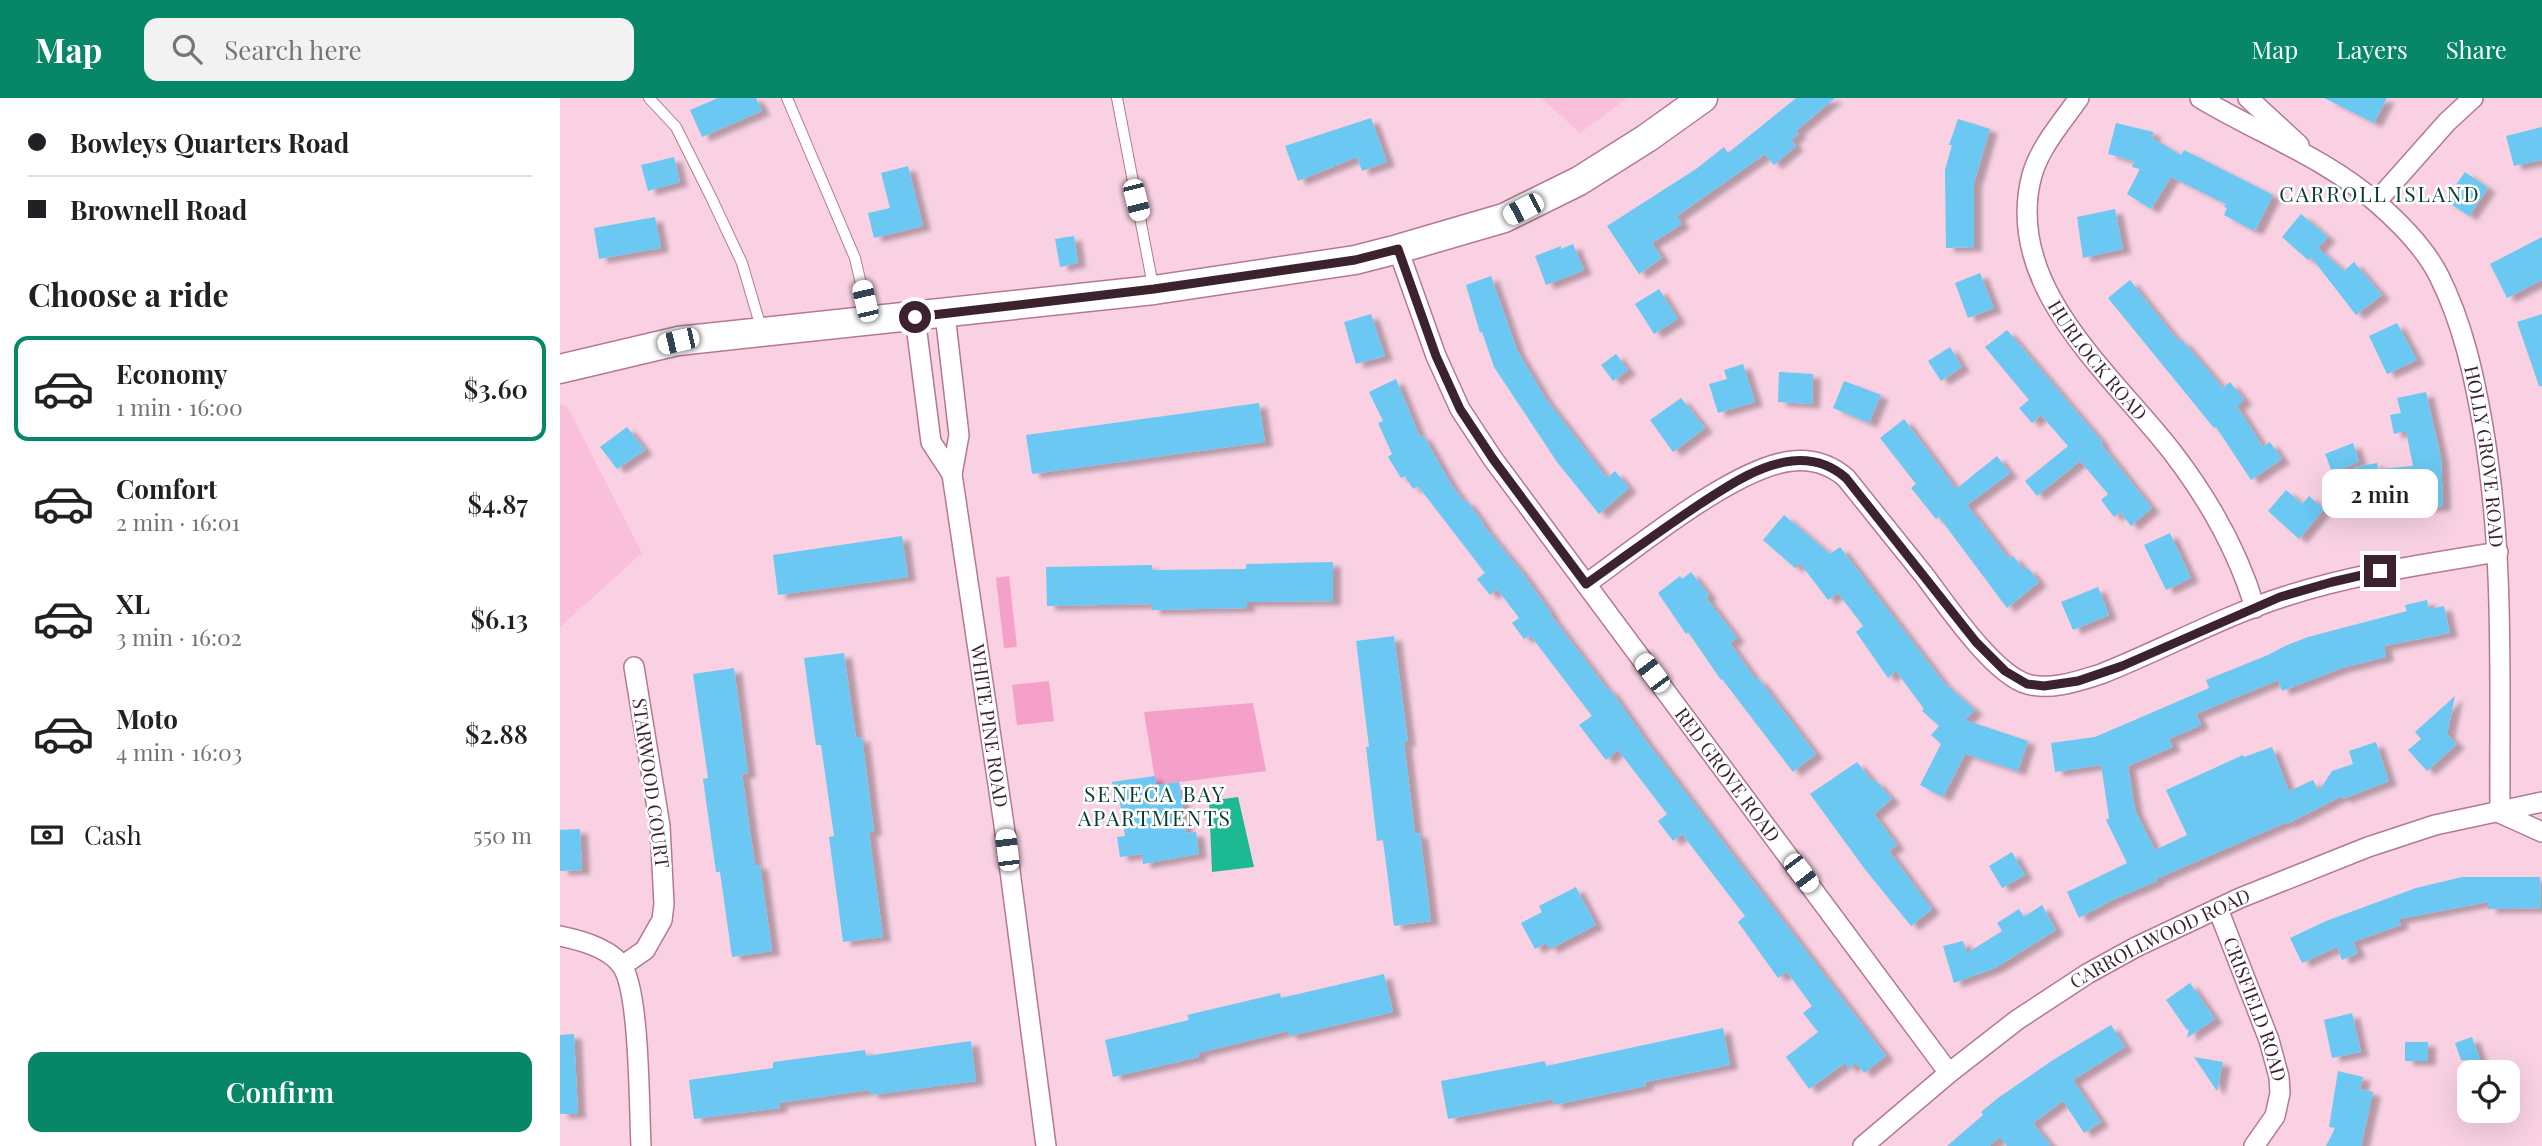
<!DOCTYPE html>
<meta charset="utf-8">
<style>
body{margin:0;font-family:"Playfair Display",serif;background:#f2f2f2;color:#202124;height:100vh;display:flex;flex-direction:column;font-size:26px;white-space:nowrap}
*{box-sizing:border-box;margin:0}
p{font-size:23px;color:#757577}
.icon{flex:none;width:38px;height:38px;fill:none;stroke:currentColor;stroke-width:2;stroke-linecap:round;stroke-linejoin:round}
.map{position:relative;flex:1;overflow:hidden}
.sheet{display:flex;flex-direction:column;background:#fff;width:560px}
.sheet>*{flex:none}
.banner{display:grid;align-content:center;height:154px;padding:0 28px;background:#fff}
.controls{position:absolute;left:1897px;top:962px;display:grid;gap:14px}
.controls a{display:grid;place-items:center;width:63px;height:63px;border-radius:14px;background:#fff;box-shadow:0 7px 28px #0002;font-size:35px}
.end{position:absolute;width:32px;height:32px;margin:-16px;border:9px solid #3b222e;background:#fff;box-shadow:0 0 0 4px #fff}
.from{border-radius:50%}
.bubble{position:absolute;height:49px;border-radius:14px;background:#fff;box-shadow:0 7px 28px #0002;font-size:23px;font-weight:600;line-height:49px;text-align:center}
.car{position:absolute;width:21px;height:42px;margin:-21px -10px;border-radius:9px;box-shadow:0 0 5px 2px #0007;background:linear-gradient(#fff 24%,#345 0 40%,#fff 0 76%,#345 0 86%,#fff 0)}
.banner b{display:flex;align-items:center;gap:24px;height:66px;font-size:26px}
.banner b+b{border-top:2px solid #e0e0e0}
.banner i{width:18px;height:18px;background:#202124}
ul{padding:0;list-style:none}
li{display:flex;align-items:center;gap:21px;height:105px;margin:0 14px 10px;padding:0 14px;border:4px solid transparent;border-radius:14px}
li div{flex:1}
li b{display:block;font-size:26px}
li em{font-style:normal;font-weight:600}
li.current{border-color:#078668}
li>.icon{width:63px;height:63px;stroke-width:1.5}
h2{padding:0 28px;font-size:32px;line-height:84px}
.pay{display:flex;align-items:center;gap:18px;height:77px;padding:0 28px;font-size:26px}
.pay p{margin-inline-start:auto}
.primary-button{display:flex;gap:14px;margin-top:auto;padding:14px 28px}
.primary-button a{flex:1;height:80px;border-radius:14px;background:#078668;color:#fff;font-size:28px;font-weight:600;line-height:80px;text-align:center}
header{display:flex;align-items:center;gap:42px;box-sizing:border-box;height:98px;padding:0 35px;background:#078668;color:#fff}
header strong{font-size:33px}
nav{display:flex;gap:38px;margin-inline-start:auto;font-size:24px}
.search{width:490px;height:63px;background:#f2f2f2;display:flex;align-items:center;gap:18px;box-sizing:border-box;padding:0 24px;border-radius:14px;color:#757577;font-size:26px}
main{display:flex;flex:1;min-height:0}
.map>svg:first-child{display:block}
</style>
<header>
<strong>Map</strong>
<div class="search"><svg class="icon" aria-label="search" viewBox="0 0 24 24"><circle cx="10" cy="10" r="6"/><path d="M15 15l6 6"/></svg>Search here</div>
<nav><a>Map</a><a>Layers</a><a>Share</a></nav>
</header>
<main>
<section class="sheet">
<div class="banner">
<b><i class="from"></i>Bowleys Quarters Road</b>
<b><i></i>Brownell Road</b>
</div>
<h2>Choose a ride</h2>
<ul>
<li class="current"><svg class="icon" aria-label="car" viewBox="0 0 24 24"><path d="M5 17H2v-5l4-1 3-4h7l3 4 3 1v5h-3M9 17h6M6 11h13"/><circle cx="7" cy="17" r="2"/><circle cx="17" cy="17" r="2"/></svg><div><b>Economy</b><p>1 min · 16:00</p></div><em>$3.60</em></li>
<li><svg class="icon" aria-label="car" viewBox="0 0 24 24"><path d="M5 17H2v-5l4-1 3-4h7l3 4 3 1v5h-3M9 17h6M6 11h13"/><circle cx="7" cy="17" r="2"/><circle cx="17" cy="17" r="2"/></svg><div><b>Comfort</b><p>2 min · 16:01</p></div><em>$4.87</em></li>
<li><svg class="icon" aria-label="car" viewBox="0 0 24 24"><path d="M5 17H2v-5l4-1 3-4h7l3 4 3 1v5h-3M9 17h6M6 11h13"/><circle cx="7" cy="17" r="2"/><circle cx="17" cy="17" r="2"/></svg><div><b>XL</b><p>3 min · 16:02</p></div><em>$6.13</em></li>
<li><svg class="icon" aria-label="car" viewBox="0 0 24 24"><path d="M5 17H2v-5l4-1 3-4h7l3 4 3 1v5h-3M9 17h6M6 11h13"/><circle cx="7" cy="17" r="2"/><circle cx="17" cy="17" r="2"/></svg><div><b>Moto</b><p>4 min · 16:03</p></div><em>$2.88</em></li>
</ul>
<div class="pay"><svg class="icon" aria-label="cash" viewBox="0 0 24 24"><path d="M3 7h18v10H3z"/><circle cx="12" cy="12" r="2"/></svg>Cash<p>550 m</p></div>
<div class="primary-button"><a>Confirm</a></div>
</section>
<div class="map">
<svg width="1982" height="1048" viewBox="0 0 1982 1048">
<defs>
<filter id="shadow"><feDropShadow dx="8" dy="4.5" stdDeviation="2" flood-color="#0004"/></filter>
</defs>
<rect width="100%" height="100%" fill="#f9d1e3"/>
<path fill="#fabfda" d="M981 0H1067L1020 35Z
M0 306 7 308 82 455 0 529Z"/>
<path fill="#f5a0c9" d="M449 478 457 549 444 550 436 480Z
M489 583 494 623 457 627 452 587Z
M693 605 706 673 596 687 584 614Z"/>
<path fill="#1db992" d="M678 699 694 769 652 774 649 703Z"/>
<path fill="#6ac8f2" filter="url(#shadow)" d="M158 0H196L202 13 142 39 130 12Z
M1236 0H1275L1236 33 1239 36 1231 42 1236 48 1214 67 1205 56 1117 118 1122 126 1092 145 1102 160 1079 176 1047 128 1136 71 1164 49 1168 55Z
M1764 0H1827L1814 25Z
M811 20 827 64 802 73 797 59 738 83 725 48Z
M1398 21 1430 31 1414 85V149L1386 150 1385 72 1392 47H1389Z
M1556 25 1593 34 1592 40 1621 57 1624 52 1713 97 1696 131 1692 132 1664 117 1667 110 1664 109 1666 106 1611 79 1591 111 1567 96 1580 71 1572 69 1574 63 1548 56Z
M1982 29V62L1954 68 1946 38Z
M114 59 120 84 88 93 81 67Z
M348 68 363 128 314 140 308 115 330 110 321 75Z
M1905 74 1928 90 1909 118 1885 102Z
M1555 111 1563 151 1523 160 1517 119Z
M1741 116 1768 139 1758 150 1784 173 1794 164 1822 197 1796 217 1751 159 1748 162 1722 139Z
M95 119 101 150 39 161 34 130Z
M514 138 518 165 500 169 495 141Z
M1982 139V182L1947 200 1930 166Z
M1013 146 1024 172 986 187 975 158 1001 148V151Z
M1420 175 1434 210 1408 220 1395 185Z
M931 178 957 252 986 301 1047 380 1055 373 1069 390 1039 416 997 364 934 269 922 234 920 235 906 187Z
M1570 182 1610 233 1620 244 1622 242 1663 290 1670 284 1684 302 1677 308 1703 349 1710 344 1722 361 1691 382 1656 329 1654 330 1548 200Z
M1099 191 1118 221 1094 236 1075 206Z
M811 216 825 258 796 266 784 224Z
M1982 216V288H1979L1957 224Z
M1837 225 1857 262 1827 276 1809 238Z
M1447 232 1543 345 1541 346 1592 410 1571 428 1560 414 1554 419 1541 402 1548 396 1520 363 1477 398 1465 383 1508 348 1481 317 1472 325 1459 310 1469 302 1425 249Z
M1390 249 1402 269 1381 283 1368 263Z
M1056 256 1068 272 1053 283 1041 267Z
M1183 266 1195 304 1158 315 1149 286 1167 281 1164 272Z
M1219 274 1253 276 1252 306 1218 304Z
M836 281 860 339 863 337 891 386 904 404 906 402 924 426 923 427 961 473 991 515 990 516 1048 592 1050 591 1087 644 1326 958 1304 975 1296 965 1289 971 1285 965 1249 991 1226 959 1258 934 1243 915 1252 908 1227 874 1218 880 1178 824 1185 818 1122 736 1113 743 1098 723 1107 716 1058 652 1046 662 1019 627 1032 618 970 537 964 541 952 525 959 520 937 491 930 497 917 481 925 475 858 388 853 391 845 378 841 380 828 359 832 356 818 325 823 323 809 294Z
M1284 283 1321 297 1309 325 1273 310Z
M1866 294 1881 360 1883 408 1852 411 1851 397 1802 406 1795 369 1817 365 1818 371 1853 368 1846 333 1834 336 1830 317 1841 315 1837 300Z
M1121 300 1145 330 1113 354 1090 322Z
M699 305 705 344 472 376 466 337Z
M1344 321 1396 391 1437 358 1450 375 1407 407 1449 461 1453 458 1464 472 1468 470 1479 484 1447 510 1379 419 1376 421 1351 390 1356 386 1320 340Z
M67 329 85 352 57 371 40 349Z
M1793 345 1799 363 1773 376 1765 356Z
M1726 392 1742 406 1749 398 1764 411 1739 441 1708 413Z
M1224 417 1270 456 1280 449 1384 585 1415 612 1405 622 1468 643 1458 673 1405 656 1383 699 1360 687 1381 646 1371 637 1379 628 1362 613 1364 611 1336 573 1328 580 1296 534 1303 528 1278 495 1268 502 1240 465 1235 470 1203 442Z
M1610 435 1631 480 1606 492 1584 447Z
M342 438 348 479 218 497 213 457Z
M773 464V503L687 504V510L592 512V506L487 508 486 469 592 467V472L686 471V466Z
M1131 474 1149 497 1146 499 1177 540 1170 545 1196 582 1198 580 1256 656 1233 674 1162 581 1161 582 1128 534 1126 536 1098 495 1120 478 1122 481Z
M1538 489 1549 517 1513 532 1501 504Z
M1867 502 1869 511 1884 508 1890 535 1824 548 1826 559 1782 570 1722 593 1718 582 1636 616 1641 627 1609 641 1613 649 1568 668 1575 712 1595 752 1627 737 1606 692 1683 657 1684 659 1712 649 1729 693 1753 682 1759 693 1772 673 1793 666 1789 653 1816 644 1829 683 1783 701 1782 698 1727 726V724L1596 781 1597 783 1552 802 1519 820 1507 794 1567 765 1546 722 1549 720 1541 667 1495 674 1491 645 1535 639 1649 590 1646 582 1708 557 1725 548 1748 539 1847 513 1845 507Z
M834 538 848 644H844L855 736 860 735 871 823 834 828 823 742 817 743 806 649H809L796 543Z
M284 555 296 640 302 639 314 733 309 734 323 839 283 844 269 739 274 738 261 647H256L244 560Z
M174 570 188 675 182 676 195 767H200L212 853 172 859 160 774H156L143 681 148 680 133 576Z
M1895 598 1887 636 1897 646 1867 673 1848 652 1861 641 1855 634Z
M1297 664 1313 684 1315 682 1332 701 1314 716 1337 747 1329 753 1372 811 1351 828 1304 770 1250 696Z
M595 678 596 687 619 684 626 735 636 734 639 756 583 766 582 756 560 759 557 739 565 738 560 704H554L552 684Z
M20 731 22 772 0 773V732Z
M1452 754 1465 777 1442 790 1429 768Z
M1902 779H1980L1981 810 1928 811V804L1839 821 1841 827 1793 844 1798 855 1782 862 1777 849 1742 865 1730 840 1766 823 1856 790Z
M1016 789 1036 827 990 851 986 845 975 851 961 825 982 814 979 808Z
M1482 807 1496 832 1435 870 1394 885 1383 848 1403 843 1407 855 1442 833 1437 825 1459 811 1464 819Z
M824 876 833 914 729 938 728 933 638 955 639 959 553 979 545 942 629 922 627 917 720 895 721 900Z
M1630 885 1655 921 1627 940 1629 931 1627 932 1606 902Z
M1792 915 1801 954 1772 960 1764 922Z
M1551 927 1565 949 1513 982 1541 1024 1524 1035 1503 1003 1473 1025 1491 1048H1447L1440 1039 1429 1048H1387L1423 1017 1421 1014 1438 1000 1493 962Z
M1163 930 1170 967 1085 984 1086 988 994 1007 993 1001 888 1021 881 983 985 963 986 968Z
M14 936 18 1016H0V937Z
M1912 939 1920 962H1901L1895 945Z
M411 943 416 983 311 997 310 992 219 1005 220 1010 134 1021 129 982 213 970V964L305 952 306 958Z
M1845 944H1868V963H1845Z
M1634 959 1663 964 1657 993Z
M1778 973 1803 979 1800 991 1813 994 1801 1048H1766L1775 1030 1769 1029Z"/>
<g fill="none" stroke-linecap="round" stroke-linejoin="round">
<defs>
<path id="lane" d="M89 0 116 29 151 99 182 165 202 233
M227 0 295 160 309 220
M557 0 593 188"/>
<g id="street">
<path id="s1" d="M1519 0C1502 24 1480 49 1472 77 1442 189 1553 277 1613 355 1649 402 1678 453 1695 510"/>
<path id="s2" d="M1640 0C1698 35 1766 60 1817 105 1840 125 1865 150 1879 178 1903 226 1914 277 1923 329 1945 456 1939 586 1940 715"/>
<path d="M1688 0 1739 47"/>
<path d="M1816 104 1887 24 1913 0"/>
<path id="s3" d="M838 151 876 258 900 311 933 361 1389 975"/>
<path id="s4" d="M385 216 399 337 392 376 444 727 486 1048"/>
<path d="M355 219 371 344 392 376"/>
<path d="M1026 486C1075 451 1174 369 1232 363 1252 361 1271 367 1286 380 1312 412 1338 445 1364 477 1386 506 1433 576 1467 586 1491 593 1518 583 1541 576 1602 552 1661 519 1723 499 1794 476 1865 466 1938 454"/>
<path d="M1940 715 1982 734"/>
<path id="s5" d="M1658 811 1709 942 1719 979 1720 995 1715 1018 1694 1048"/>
<path d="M0 838C20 842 50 850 62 868 80 894 79 1011 81 1048"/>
<path d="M62 868 85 852 102 822 104 806 100 728 74 569"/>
<path id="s6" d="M1303 1048 1389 975 1457 922 1527 876 1576 849 1680 800 1808 749 1875 727 1982 704"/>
</g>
<path id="secondary" d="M0 271 118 243 594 192 795 162 838 151 944 120 1019 83 1087 40 1143 0"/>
</defs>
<use href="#lane" stroke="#b47894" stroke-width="12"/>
<use href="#street" stroke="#b47894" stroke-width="22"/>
<use href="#secondary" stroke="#b47894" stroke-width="31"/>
<use href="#lane" stroke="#fff" stroke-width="10"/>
<use href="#street" stroke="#fff" stroke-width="19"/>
<use href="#secondary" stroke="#fff" stroke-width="28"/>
</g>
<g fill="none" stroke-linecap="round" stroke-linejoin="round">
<path stroke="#3b222e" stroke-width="9" d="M355 219 594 191 795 162 838 151 876 258 900 311 933 361 1026 486C1064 459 1101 432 1140 406 1168 388 1198 367 1232 363 1252 361 1271 367 1286 380L1416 544 1445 573 1467 586 1484 588 1518 583 1562 568 1720 499 1772 484 1820 473"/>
</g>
<g text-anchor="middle" stroke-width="5" stroke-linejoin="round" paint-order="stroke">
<g font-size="19" fill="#3b222e" stroke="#fff">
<text dy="7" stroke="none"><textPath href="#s1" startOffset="296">HURLOCK ROAD</textPath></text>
<text dy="7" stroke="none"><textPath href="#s2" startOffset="490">HOLLY GROVE ROAD</textPath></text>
<text dy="7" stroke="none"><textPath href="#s4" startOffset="416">WHITE PINE ROAD</textPath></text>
<text dy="7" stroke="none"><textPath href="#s3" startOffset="625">RED GROVE ROAD</textPath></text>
<text transform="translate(91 685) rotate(82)" y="7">STARWOOD COURT</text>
<text dy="7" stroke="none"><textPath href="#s6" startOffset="364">CARROLLWOOD ROAD</textPath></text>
<text dy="7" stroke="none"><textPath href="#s5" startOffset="107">CRISFIELD ROAD</textPath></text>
</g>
<g font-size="21" letter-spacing="2" fill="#053c2e" stroke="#fff">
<text x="1820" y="104">CARROLL ISLAND</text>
<text x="595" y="704">SENECA BAY<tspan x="595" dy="24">APARTMENTS</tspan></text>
</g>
</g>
</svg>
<div class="controls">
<a><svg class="icon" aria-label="locate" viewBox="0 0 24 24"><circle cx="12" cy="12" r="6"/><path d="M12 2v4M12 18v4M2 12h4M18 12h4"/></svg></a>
</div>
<i class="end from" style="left:355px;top:219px"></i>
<i class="end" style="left:1820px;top:473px"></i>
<div class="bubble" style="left:1762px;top:371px;width:116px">2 min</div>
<i class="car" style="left:576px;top:102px;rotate:166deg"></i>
<i class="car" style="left:963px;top:111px;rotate:243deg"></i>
<i class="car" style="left:305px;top:203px;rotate:347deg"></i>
<i class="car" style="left:118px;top:243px;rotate:257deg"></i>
<i class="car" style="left:1092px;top:575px;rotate:323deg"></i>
<i class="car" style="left:447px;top:752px;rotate:353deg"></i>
<i class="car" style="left:1241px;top:775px;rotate:143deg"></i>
</div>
</main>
